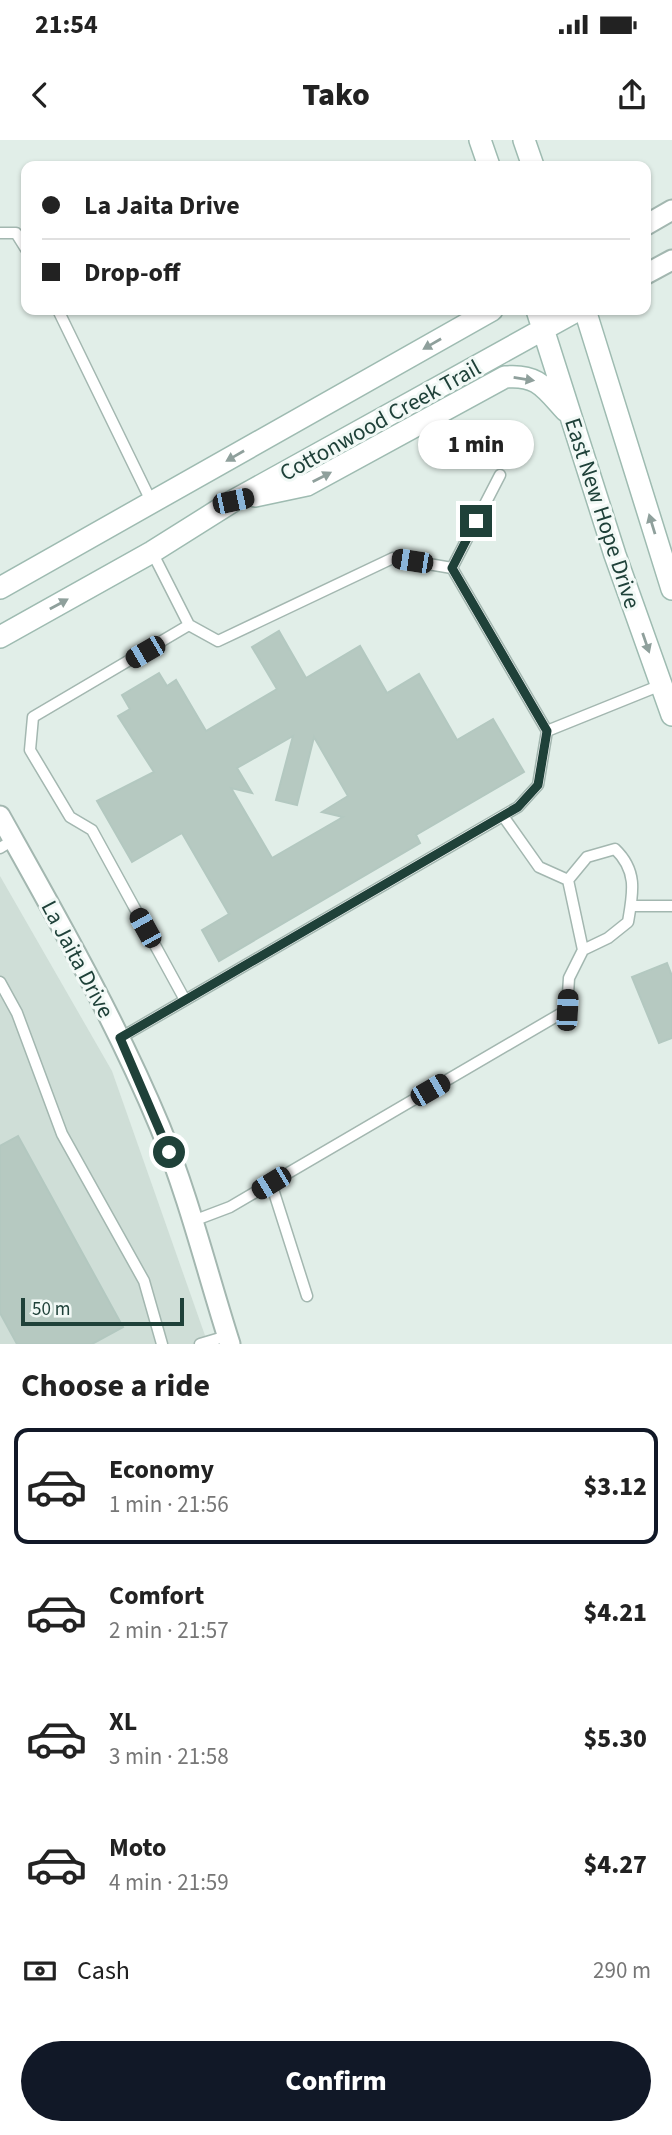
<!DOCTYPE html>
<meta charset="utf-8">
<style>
body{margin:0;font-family:"Source Sans 3",sans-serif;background:#f6f6f6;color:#222;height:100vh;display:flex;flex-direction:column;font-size:26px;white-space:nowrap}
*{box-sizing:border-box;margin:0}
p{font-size:23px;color:#767676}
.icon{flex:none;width:38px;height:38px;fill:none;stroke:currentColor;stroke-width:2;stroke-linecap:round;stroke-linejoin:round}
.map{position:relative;height:1204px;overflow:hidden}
.side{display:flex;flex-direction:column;background:#fff;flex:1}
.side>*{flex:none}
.hud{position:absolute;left:21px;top:21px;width:630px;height:154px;border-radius:14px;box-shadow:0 2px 5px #0004;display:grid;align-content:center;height:154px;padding:0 21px;background:#fff}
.scale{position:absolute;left:21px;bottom:18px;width:163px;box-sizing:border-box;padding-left:7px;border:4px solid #1f4139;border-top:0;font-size:19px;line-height:24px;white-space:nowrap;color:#1f4139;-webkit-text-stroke:5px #f2f9f6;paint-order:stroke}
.end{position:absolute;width:32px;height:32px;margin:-16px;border:9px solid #1f4139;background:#fff;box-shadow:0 0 0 4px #fff}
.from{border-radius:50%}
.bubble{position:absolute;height:49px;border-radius:24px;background:#fff;box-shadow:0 2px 5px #0004;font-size:23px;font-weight:800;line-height:49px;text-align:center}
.car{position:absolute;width:21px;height:42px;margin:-21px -10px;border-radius:9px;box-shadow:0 0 5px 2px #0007;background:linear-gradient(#222 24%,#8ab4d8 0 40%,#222 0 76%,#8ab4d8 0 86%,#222 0)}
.hud b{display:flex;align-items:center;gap:24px;height:66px;font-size:26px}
.hud b+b{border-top:2px solid #e0e0e0}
.hud i{width:18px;height:18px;background:#222}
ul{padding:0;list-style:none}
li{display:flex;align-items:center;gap:21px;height:116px;margin:0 14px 10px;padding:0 7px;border:4px solid transparent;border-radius:14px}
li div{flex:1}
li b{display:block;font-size:26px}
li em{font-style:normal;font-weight:800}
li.current{border-color:#111827}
li>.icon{width:63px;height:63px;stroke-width:1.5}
h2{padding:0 21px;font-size:32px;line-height:84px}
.pay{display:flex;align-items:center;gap:18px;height:77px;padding:0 21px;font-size:26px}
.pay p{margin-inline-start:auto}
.button{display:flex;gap:14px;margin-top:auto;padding:14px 21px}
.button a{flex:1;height:80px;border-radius:42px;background:#111827;color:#fff;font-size:28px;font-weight:800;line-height:80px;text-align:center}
.status{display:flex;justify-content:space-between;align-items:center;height:49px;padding:0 35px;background:#fff;direction:ltr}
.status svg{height:19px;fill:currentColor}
header{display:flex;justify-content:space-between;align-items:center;height:91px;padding:0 21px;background:#fff;font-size:32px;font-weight:800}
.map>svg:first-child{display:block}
</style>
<div class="status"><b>21:54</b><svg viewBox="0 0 49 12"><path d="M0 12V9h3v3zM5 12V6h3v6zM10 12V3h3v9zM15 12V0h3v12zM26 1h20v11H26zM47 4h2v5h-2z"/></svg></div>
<header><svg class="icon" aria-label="back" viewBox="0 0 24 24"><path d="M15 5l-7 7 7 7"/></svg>Tako<svg class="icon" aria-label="share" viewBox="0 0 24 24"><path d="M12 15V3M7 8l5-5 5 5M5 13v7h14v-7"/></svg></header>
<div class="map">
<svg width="672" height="1204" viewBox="0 0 672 1204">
<rect width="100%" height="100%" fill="#e1eee8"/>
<path fill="#cfded7" d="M0 736 112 931 208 1204H0Z"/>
<path fill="#b6c9c1" stroke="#b3c8c0" stroke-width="2" fill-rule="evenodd" d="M279 491 306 538 360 506 387 553 419 534 457 600 493 579 524 632 416 695 420 703 219 821 202 790 229 774 182 693 132 722 97 661 154 632 118 576 130 569 122 555 159 533 167 546 176 540 206 591 277 549 252 507ZM293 596 276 660 297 665 314 597 348 656 322 672 343 677 272 718 231 648 252 653 237 628Z
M667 823 672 836V898L659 903 632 837Z
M18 996 123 1187 92 1204H17L0 1173V1006Z"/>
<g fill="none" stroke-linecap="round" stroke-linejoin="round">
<defs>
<path id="lane" d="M0 93H16L26 109
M58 170 152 363
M152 412 189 485 33 577 30 610 70 677 92 690 185 860
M452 428 500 335
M189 485 218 501 393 418 452 428 547 591
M503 676 539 727 568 740 587 717 615 709C638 731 633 753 628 782L608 798 583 810 568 740
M0 708 13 700
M631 766H672
M0 842 17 873 62 994 144 1141 162 1204
M120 898 518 667 538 645 547 591 661 545
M271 1043 307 1156
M193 1081 230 1067 567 870 569 838 583 810
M200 1204 227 1196"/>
<path id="street" d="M646 85 672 70
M646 134 672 120
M0 676C57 778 115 879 160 987 189 1058 207 1132 230 1204"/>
<path id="secondary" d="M480 0 489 26
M524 0 533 26
M537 170 615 415 672 575
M585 170 672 449
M255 356 307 345 505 237C538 234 545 248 566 271
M0 448 492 170
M0 497 152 412 233 361 578 170"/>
</defs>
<use href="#lane" stroke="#a3b7b0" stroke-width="13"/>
<use href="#street" stroke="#a3b7b0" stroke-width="23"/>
<use href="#secondary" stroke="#9ebbb1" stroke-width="24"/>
<use href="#lane" stroke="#fff" stroke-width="10"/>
<use href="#street" stroke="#fff" stroke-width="19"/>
<use href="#secondary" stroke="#fff" stroke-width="21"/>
</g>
<defs><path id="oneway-solid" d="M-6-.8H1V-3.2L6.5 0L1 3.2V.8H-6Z" transform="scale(1.75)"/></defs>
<g fill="#8fa09c">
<use href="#oneway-solid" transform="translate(432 204) rotate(150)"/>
<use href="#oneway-solid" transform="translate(524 239) rotate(9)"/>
<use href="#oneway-solid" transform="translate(235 316) rotate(150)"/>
<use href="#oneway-solid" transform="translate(322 337) rotate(-27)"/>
<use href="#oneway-solid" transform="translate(652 384) rotate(-107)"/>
<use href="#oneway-solid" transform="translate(59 464) rotate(-29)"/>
<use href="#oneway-solid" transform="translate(646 503) rotate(71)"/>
</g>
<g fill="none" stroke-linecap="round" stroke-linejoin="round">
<path stroke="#1f4139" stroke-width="9" d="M169 1012 120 898 518 667 538 645 547 591 452 428 476 381"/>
</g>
<g text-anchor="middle" stroke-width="6" stroke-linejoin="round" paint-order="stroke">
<g font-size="23" fill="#1f4139" stroke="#f2f9f6">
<text transform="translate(380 280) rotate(-29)" y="8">Cottonwood Creek Trail</text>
<text transform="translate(603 373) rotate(72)" y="8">East New Hope Drive</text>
<text transform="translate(78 819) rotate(62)" y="8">La Jaita Drive</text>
</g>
</g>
</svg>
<div class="scale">50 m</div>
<i class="end from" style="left:169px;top:1012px"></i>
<i class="end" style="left:476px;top:381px"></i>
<div class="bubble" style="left:418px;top:280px;width:116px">1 min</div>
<i class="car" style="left:233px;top:361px;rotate:78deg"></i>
<i class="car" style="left:412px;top:421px;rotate:279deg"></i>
<i class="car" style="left:145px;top:512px;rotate:240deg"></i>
<i class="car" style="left:145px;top:788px;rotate:331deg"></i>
<i class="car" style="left:567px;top:870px;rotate:3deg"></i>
<i class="car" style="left:430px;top:950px;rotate:60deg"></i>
<i class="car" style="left:271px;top:1043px;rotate:239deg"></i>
<div class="hud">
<b><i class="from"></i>La Jaita Drive</b>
<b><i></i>Drop-off</b>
</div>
</div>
<section class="side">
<h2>Choose a ride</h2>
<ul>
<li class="current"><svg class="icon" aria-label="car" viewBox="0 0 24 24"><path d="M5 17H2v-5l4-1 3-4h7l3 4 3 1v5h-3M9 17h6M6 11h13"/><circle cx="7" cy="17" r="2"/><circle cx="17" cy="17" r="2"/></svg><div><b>Economy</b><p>1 min · 21:56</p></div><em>$3.12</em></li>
<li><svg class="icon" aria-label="car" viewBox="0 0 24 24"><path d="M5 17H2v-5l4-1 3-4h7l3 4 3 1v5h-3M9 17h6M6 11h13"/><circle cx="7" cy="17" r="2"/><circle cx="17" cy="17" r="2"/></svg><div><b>Comfort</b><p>2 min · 21:57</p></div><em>$4.21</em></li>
<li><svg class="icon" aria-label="car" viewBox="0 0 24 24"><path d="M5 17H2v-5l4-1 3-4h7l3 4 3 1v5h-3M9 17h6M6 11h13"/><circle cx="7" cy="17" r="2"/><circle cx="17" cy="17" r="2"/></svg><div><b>XL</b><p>3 min · 21:58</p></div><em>$5.30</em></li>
<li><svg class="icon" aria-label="car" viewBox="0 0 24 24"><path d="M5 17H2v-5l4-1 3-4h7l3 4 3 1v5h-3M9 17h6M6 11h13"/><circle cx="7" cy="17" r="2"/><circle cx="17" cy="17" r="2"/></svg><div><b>Moto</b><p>4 min · 21:59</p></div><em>$4.27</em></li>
</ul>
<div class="pay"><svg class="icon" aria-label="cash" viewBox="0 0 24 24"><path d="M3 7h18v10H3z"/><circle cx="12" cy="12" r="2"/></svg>Cash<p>290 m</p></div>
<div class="button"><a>Confirm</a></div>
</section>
